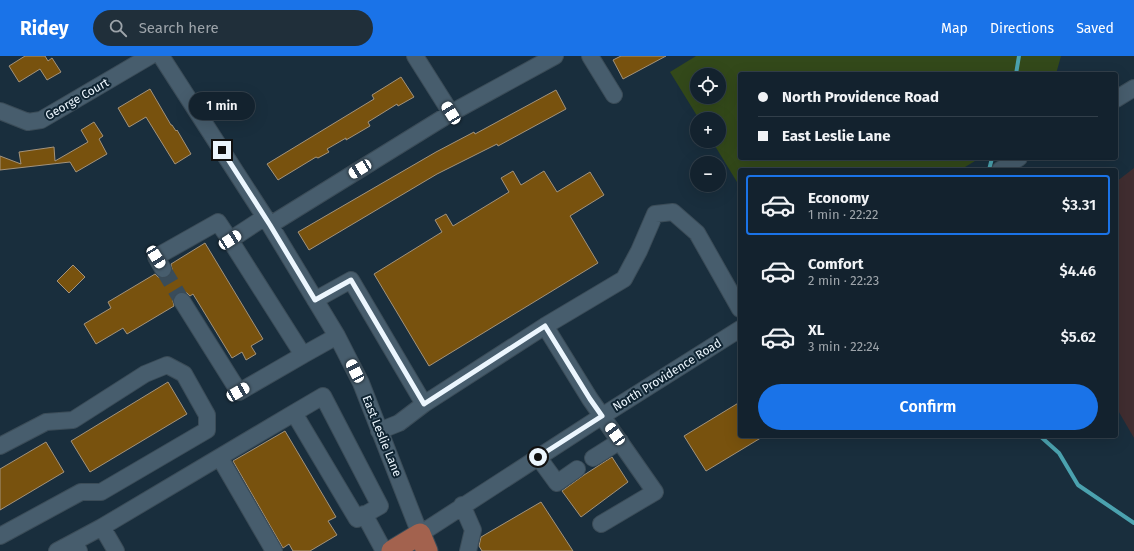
<!DOCTYPE html>
<meta charset="utf-8">
<style>
body{margin:0;font-family:"Fira Sans",sans-serif;background:#202f3a;color:#f1f3f6;height:100vh;display:flex;flex-direction:column;font-size:15px;white-space:nowrap}
*{box-sizing:border-box;margin:0}
p{font-size:13px;color:#9da4aa}
.icon{flex:none;width:22px;height:22px;fill:none;stroke:currentColor;stroke-width:2;stroke-linecap:round;stroke-linejoin:round}
.map{position:relative;flex:1;overflow:hidden}
.sheet{position:absolute;left:738px;top:112px;width:380px;height:270px;display:flex;flex-direction:column;background:#13222e;border-radius:4px;box-shadow:0 4px 16px #0002,0 0 0 1px #323f4a}
.sheet>*{flex:none}
.top-card{position:absolute;left:738px;top:16px;width:380px;height:88px;border-radius:4px;box-shadow:0 4px 16px #0002,0 0 0 1px #323f4a;display:grid;align-content:center;height:88px;padding:0 20px;background:#13222e}
.buttons{position:absolute;left:690px;top:12px;display:grid;gap:8px}
.buttons a{display:grid;place-items:center;width:36px;height:36px;border-radius:50%;background:#13222e;box-shadow:0 4px 16px #0002,0 0 0 1px #323f4a;font-size:20px}
.end{position:absolute;width:18px;height:18px;margin:-9px;border:5px solid #ecf6fe;background:#111;box-shadow:0 0 0 2px #111}
.from{border-radius:50%}
.bubble{position:absolute;height:28px;border-radius:14px;background:#13222e;box-shadow:0 4px 16px #0002,0 0 0 1px #323f4a;font-size:13px;font-weight:600;line-height:28px;text-align:center}
.car{position:absolute;width:12px;height:24px;margin:-12px -6px;border-radius:5px;box-shadow:0 0 3px 1px #0007;background:linear-gradient(#fff 24%,#345 0 40%,#fff 0 76%,#345 0 86%,#fff 0)}
.top-card b{display:flex;align-items:center;gap:14px;height:38px;font-size:15px}
.top-card b+b{border-top:1px solid #323f4a}
.top-card i{width:10px;height:10px;background:#f1f3f6}
ul{padding:7px 0 0;list-style:none}
li{display:flex;align-items:center;gap:12px;height:60px;margin:0 8px 6px;padding:0 12px;border:2px solid transparent;border-radius:4px}
li div{flex:1}
li b{display:block;font-size:15px}
li em{font-style:normal;font-weight:600}
li.current{border-color:#1a73e8}
li>.icon{width:36px;height:36px;stroke-width:1.5}
.primary-button{display:flex;gap:8px;margin-top:auto;padding:8px 20px}
.primary-button a{flex:1;height:46px;border-radius:24px;background:#1a73e8;color:#fff;font-size:16px;font-weight:600;line-height:46px;text-align:center}
header{display:flex;align-items:center;gap:24px;box-sizing:border-box;height:56px;padding:0 20px;background:#1a73e8;color:#fff}
header strong{font-size:19px}
nav{display:flex;gap:22px;margin-inline-start:auto;font-size:14px}
.search{width:280px;height:36px;background:#202f3a;display:flex;align-items:center;gap:10px;box-sizing:border-box;padding:0 14px;border-radius:22px;color:#9da4aa;font-size:15px}
.map>svg:first-child{display:block}
</style>
<header>
<strong>Ridey</strong>
<div class="search"><svg class="icon" aria-label="search" viewBox="0 0 24 24"><circle cx="10" cy="10" r="6"/><path d="M15 15l6 6"/></svg>Search here</div>
<nav><a>Map</a><a>Directions</a><a>Saved</a></nav>
</header>
<div class="map">
<svg width="1134" height="495" viewBox="0 0 1134 495">
<rect width="100%" height="100%" fill="#192e3d"/>
<path fill="#402d30" d="M1134 112V382L1116 351V126Z"/>
<path fill="#33491a" fill-rule="evenodd" d="M696 0H1061L1056 18H740V102H980L960 114H740V131L712 85H719V63H699L670 16ZM697 19H719V41H697Z"/>
<g fill="none" stroke-linecap="round" stroke-linejoin="round">
<path stroke="#4ba2af" stroke-width="4" d="M1016 18 1019 0
M989 114 992 102
M1040 380 1059 397 1078 429 1134 467"/>
</g>
<path fill="#78520e" stroke="#a3937c" d="M25 0H45L48 5 52 2 61 16 47 24 40 13 19 26 9 10Z
M621 0H666L623 23 613 4Z
M401 21 414 41 398 50 397 48 368 66 370 70 346 84V82L327 93 329 96 318 102 316 101 278 124 267 108 374 43 372 39Z
M150 33 171 69H172L176 75 177 74 191 98 175 108 146 61 129 71 118 52Z
M556 34 566 53 498 90 497 88 437 118 309 194 298 176 436 96 474 76 475 78Z
M94 66 103 80 99 83 107 98 76 116 70 106 0 114V100L21 108 19 96 54 91 55 105 88 86 81 74Z
M513 115 521 129 544 115 557 136 590 116 604 139 570 160 598 207 429 310 374 218 442 176 435 164 446 158 453 170 509 136 501 122Z
M205 187 263 283 251 290 256 298 246 304 242 296 232 302 193 238 190 240 187 237 182 236 177 237 174 240 173 245 174 250 127 278 123 272 96 288 84 268 111 252 108 246 155 218 158 221 163 222 168 221 171 217 172 213 171 208Z
M73 209 85 221 69 237 57 225Z
M168 326 187 358 90 416 71 385Z
M740 346V380H764L706 415 684 380Z
M285 375 336 461 328 465 337 479 310 495H293L289 488 283 492 233 405Z
M46 386 64 416 0 454V413Z
M612 401 628 426 581 461 562 435 584 419Z
M541 446 573 495H482L479 490 481 481Z"/>
<g fill="none" stroke-linecap="round" stroke-linejoin="round">
<path stroke="#394c5a" stroke-width="16" stroke-dasharray="16 8" stroke-linecap="butt" d="M163 213 182 245"/>
<defs>
<path id="minor" d="M161 0 270 169 337 280 361 327 420 478 602 360 740 273
M415 0 451 57
M590 0 614 39
M1116 43 1134 32
M0 55 28 66 41 64 150 0
M1000 114 1019 102
M265 161 230 184 303 299 337 280
M270 169 451 57 555 0
M163 213 156 201 218 166 230 184
M315 244 351 224 424 348 545 270 624 223 639 195 655 158 673 156 697 177 740 253
M182 245 239 336 303 299
M545 270 590 343 655 436 601 468
M323 340 380 450 357 463 294 357Z
M379 375 399 367 424 348
M0 390 46 366 73 364 145 318 167 309 184 318 207 359V374L101 436H81L0 480
M538 401 557 427 577 413
M220 402 274 495
M593 402 620 385
M462 449 473 474 468 495
M364 458 384 495
M74 486 102 471
M57 495 74 486 79 495
M116 495 102 471 294 357"/>
<path id="major" d="M392 495 420 478 427 495"/>
</defs>
<use href="#minor" stroke="#3b4c58" stroke-width="18"/>
<use href="#major" stroke="#3b4c58" stroke-width="23"/>
<use href="#minor" stroke="#475d6d" stroke-width="16"/>
<use href="#major" stroke="#a3624e" stroke-width="21"/>
</g>
<g fill="none" stroke-linecap="round" stroke-linejoin="round">
<path stroke="#ecf6fe" stroke-width="5" d="M222 94 270 169 315 244 351 224 424 348 545 270 590 343 602 360 538 401"/>
</g>
<g text-anchor="middle" stroke-width="4" stroke-linejoin="round" paint-order="stroke">
<g font-size="12" fill="#ecf6fe" stroke="#0f2432">
<text transform="translate(77 43) rotate(-30)" y="4">George Court</text>
<text transform="translate(667 319) rotate(-32)" y="4">North Providence Road</text>
<text transform="translate(382 380) rotate(68)" y="4">East Leslie Lane</text>
</g>
</g>
</svg>
<div class="buttons">
<a><svg class="icon" aria-label="locate" viewBox="0 0 24 24"><circle cx="12" cy="12" r="6"/><path d="M12 2v4M12 18v4M2 12h4M18 12h4"/></svg></a>
<a>+</a>
<a>−</a>
</div>
<i class="end from" style="left:538px;top:401px"></i>
<i class="end" style="left:222px;top:94px"></i>
<div class="bubble" style="left:189px;top:36px;width:66px">1 min</div>
<i class="car" style="left:451px;top:57px;rotate:328deg"></i>
<i class="car" style="left:360px;top:113px;rotate:238deg"></i>
<i class="car" style="left:230px;top:184px;rotate:57deg"></i>
<i class="car" style="left:156px;top:201px;rotate:148deg"></i>
<i class="car" style="left:355px;top:315px;rotate:333deg"></i>
<i class="car" style="left:238px;top:336px;rotate:60deg"></i>
<i class="car" style="left:615px;top:378px;rotate:324deg"></i>
<div class="top-card">
<b><i class="from"></i>North Providence Road</b>
<b><i></i>East Leslie Lane</b>
</div>
<section class="sheet">
<ul>
<li class="current"><svg class="icon" aria-label="car" viewBox="0 0 24 24"><path d="M5 17H2v-5l4-1 3-4h7l3 4 3 1v5h-3M9 17h6M6 11h13"/><circle cx="7" cy="17" r="2"/><circle cx="17" cy="17" r="2"/></svg><div><b>Economy</b><p>1 min · 22:22</p></div><em>$3.31</em></li>
<li><svg class="icon" aria-label="car" viewBox="0 0 24 24"><path d="M5 17H2v-5l4-1 3-4h7l3 4 3 1v5h-3M9 17h6M6 11h13"/><circle cx="7" cy="17" r="2"/><circle cx="17" cy="17" r="2"/></svg><div><b>Comfort</b><p>2 min · 22:23</p></div><em>$4.46</em></li>
<li><svg class="icon" aria-label="car" viewBox="0 0 24 24"><path d="M5 17H2v-5l4-1 3-4h7l3 4 3 1v5h-3M9 17h6M6 11h13"/><circle cx="7" cy="17" r="2"/><circle cx="17" cy="17" r="2"/></svg><div><b>XL</b><p>3 min · 22:24</p></div><em>$5.62</em></li>
</ul>
<div class="primary-button"><a>Confirm</a></div>
</section>
</div>
